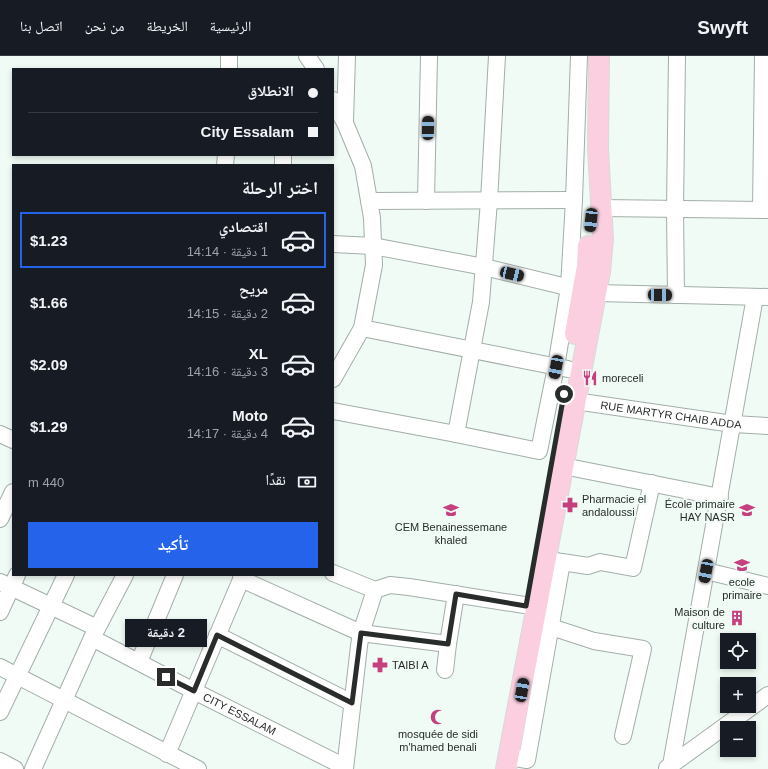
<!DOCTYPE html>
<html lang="ar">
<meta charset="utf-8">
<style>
body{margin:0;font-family:Helvetica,"Noto Naskh Arabic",sans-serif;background:#242831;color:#f1f3f6;direction:rtl;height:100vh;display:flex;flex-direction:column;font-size:15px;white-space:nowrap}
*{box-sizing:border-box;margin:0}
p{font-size:13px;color:#9ea1a6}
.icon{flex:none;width:22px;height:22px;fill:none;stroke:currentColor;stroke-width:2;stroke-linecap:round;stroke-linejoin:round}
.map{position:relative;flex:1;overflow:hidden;direction:ltr}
.panel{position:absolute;left:12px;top:108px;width:322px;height:412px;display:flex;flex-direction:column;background:#171b24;border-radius:0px;box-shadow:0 2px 6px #0003;direction:rtl}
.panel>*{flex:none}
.banner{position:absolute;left:12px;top:12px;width:322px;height:88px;border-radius:0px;box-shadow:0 2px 6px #0003;direction:rtl;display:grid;align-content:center;height:88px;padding:0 16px;background:#171b24}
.tools{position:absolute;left:720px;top:577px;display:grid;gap:8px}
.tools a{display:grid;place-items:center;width:36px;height:36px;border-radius:0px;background:#171b24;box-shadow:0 2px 6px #0003;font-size:20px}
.end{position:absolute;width:18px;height:18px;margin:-9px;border:5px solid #282c2a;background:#fff;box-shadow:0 0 0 2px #fff}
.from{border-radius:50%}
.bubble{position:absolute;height:28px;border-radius:0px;background:#171b24;box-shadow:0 2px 6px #0003;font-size:13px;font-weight:800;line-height:28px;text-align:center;direction:rtl}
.car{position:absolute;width:12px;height:24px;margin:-12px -6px;border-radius:5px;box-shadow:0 0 3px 1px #0007;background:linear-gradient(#222 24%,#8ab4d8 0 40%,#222 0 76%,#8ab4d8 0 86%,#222 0)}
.banner b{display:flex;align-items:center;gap:14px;height:38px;font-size:15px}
.banner b+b{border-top:1px solid #363941}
.banner i{width:10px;height:10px;background:#f1f3f6}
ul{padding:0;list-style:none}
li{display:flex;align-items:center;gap:12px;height:56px;margin:0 8px 6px;padding:0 8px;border:2px solid transparent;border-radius:0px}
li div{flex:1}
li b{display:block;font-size:15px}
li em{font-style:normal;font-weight:800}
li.selected{border-color:#2563eb}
li>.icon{width:36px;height:36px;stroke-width:1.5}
h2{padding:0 16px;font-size:18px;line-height:48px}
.pay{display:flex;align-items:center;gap:10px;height:44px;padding:0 16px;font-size:15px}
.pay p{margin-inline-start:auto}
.primary-button{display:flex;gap:8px;margin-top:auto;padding:8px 16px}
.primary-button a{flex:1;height:46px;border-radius:0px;background:#2563eb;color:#fff;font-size:16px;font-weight:800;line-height:46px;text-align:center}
header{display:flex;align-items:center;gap:24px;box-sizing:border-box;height:56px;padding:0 20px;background:#171b24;border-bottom:1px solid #363941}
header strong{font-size:19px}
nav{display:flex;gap:22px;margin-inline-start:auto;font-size:14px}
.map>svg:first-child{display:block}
</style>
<header>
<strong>Swyft</strong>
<nav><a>الرئيسية</a><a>الخريطة</a><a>من نحن</a><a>اتصل بنا</a></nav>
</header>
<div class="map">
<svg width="768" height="713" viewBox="0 0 768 713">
<rect width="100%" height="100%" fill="#f0fbf5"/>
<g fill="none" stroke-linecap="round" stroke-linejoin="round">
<defs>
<g id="minor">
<path d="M307 0 316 13"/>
<path d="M229 13V0"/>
<path d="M333 44 345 67 363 110 372 162 374 209 362 272 333 323"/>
<path d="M345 65 347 0"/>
<path d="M225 109 226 99"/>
<path d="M283 109V99"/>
<path d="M369 145 574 144"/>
<path d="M426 145 429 0"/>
<path d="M601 152 768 154"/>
<path d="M761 154 763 0"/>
<path d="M333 188 373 190 484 211 579 234"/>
<path d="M597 237 768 241"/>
<path d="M676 239 675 153 677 0"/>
<path d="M362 272 568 313"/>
<path id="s1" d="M575 345 733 368 768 370"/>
<path d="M333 355 456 378 481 246 489 145 497 0"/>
<path d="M0 378 13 384"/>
<path d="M456 378 539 395 556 311 569 231 574 144 579 0"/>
<path d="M563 410 720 441"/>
<path d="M0 463 13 436"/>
<path d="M562 506 588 510 600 506 633 512 652 427"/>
<path d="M706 515 768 530"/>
<path d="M333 517 375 534"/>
<path d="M241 523 361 577 448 588 456 538"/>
<path d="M0 526 97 572"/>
<path d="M0 556 17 519"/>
<path d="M551 571 594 585 643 593 623 680"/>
<path d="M217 579 352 647"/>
<path id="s2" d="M92 582 194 635 345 711"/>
<path d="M139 606 175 519"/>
<path d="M0 611 198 713"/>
<path d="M445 614 448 588"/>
<path d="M0 656 66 519"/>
<path d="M167 698 243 519"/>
<path d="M509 701 527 704 562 506 546 503"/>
<path d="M0 705 15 713"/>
<path d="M671 709 755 241"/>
<path d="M667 712 768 639"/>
<path d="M33 713 92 582 125 519"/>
<path d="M345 713 359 590 361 577 375 534 390 529 409 531 537 551"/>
</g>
<path id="major" d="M575 278 587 210 588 190
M506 713 600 216 603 183 598 92 599 0"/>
</defs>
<use href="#minor" stroke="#a3aea8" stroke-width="18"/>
<use href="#major" stroke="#d8d9d9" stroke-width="22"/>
<use href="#minor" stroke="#fff" stroke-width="16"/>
<use href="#major" stroke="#fccfe0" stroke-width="20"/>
</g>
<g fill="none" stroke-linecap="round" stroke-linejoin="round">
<path stroke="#282c2a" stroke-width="5" d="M166 621 194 635 217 579 352 647 361 577 448 588 456 538 526 550 564 338"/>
</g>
<defs>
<symbol id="restaurant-bare" viewBox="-9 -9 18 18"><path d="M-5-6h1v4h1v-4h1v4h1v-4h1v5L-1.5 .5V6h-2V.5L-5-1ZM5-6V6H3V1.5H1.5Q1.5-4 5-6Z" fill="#c64080" stroke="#f0fbf5" stroke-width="2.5" paint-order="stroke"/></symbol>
<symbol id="pharmacy-bare" viewBox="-9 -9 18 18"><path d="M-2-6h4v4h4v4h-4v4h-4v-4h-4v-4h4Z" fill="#c64080" stroke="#f0fbf5" stroke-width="2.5" paint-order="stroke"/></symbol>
<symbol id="school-bare" viewBox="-9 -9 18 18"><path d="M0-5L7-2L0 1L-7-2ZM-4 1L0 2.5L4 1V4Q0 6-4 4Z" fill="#c64080" stroke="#f0fbf5" stroke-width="2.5" paint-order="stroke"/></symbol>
<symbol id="building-bare" viewBox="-9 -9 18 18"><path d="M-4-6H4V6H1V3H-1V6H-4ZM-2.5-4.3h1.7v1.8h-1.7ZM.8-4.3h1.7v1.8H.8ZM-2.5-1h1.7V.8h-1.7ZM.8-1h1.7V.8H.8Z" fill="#c64080" stroke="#f0fbf5" stroke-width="2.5" paint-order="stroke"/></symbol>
<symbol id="mosque-bare" viewBox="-9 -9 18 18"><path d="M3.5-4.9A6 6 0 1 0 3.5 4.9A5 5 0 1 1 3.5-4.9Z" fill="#c64080" stroke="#f0fbf5" stroke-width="2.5" paint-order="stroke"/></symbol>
</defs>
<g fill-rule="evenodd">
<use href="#restaurant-bare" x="579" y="311" width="22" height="22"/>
<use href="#pharmacy-bare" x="559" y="438" width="22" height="22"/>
<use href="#school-bare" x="440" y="443" width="22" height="22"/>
<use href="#school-bare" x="736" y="443" width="22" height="22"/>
<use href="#school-bare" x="731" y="498" width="22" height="22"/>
<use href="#building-bare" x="726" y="551" width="22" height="22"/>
<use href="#pharmacy-bare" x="369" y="598" width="22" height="22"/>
<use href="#mosque-bare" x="427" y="650" width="22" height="22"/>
</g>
<g text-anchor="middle" stroke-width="4" stroke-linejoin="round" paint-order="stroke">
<g font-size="11" fill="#282c2a" stroke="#f0fbf5" text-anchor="start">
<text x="602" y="326">moreceli</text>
<text x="582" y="447">Pharmacie el<tspan x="582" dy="13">andaloussi</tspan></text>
<text x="735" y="452" text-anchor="end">École primaire<tspan x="735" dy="13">HAY NASR</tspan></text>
<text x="451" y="475" text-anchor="middle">CEM Benainessemane<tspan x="451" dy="13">khaled</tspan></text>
<text x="742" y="530" text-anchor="middle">ecole<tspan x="742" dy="13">primaire</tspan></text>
<text x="725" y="560" text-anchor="end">Maison de<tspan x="725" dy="13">culture</tspan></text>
<text x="392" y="613">TAIBI A</text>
<text x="438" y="682" text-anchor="middle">mosquée de sidi<tspan x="438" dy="13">m'hamed benali</tspan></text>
</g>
<g font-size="11" fill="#282c2a" stroke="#f0fbf5">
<text dy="4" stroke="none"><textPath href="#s1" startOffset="97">RUE MARTYR CHAIB ADDA</textPath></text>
<text dy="4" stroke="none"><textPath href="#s2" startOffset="166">CITY ESSALAM</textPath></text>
</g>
</g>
</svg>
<div class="tools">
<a><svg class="icon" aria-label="locate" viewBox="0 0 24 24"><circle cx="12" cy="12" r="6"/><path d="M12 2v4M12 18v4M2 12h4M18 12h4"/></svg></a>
<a>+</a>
<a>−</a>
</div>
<i class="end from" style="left:564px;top:338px"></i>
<i class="end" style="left:166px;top:621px"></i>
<div class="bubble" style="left:125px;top:563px;width:82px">2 دقيقة</div>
<i class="car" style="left:428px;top:72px;rotate:1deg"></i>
<i class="car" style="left:591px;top:164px;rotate:186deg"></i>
<i class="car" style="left:512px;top:218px;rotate:103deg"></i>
<i class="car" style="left:660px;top:239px;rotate:91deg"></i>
<i class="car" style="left:556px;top:311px;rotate:191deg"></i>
<i class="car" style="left:706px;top:515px;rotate:191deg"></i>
<i class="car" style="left:522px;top:634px;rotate:10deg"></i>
<div class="banner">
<b><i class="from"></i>الانطلاق</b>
<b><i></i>City Essalam</b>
</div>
<section class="panel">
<h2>اختر الرحلة</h2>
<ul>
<li class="selected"><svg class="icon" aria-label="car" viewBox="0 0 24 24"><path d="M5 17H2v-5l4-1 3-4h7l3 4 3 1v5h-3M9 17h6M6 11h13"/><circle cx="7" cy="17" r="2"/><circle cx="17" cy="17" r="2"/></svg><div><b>اقتصادي</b><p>1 دقيقة · 14:14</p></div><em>$1.23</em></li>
<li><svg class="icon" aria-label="car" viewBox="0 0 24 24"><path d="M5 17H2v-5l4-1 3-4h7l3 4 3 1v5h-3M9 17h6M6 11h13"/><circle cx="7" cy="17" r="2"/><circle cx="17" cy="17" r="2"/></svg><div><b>مريح</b><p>2 دقيقة · 14:15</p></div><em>$1.66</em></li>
<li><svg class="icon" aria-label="car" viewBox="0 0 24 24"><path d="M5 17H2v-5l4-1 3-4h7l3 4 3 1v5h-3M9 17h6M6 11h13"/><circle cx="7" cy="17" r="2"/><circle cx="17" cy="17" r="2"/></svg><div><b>XL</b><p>3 دقيقة · 14:16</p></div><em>$2.09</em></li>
<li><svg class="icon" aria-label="car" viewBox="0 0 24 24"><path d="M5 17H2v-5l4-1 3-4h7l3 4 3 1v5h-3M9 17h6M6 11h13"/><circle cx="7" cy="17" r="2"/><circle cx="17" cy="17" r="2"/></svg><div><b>Moto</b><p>4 دقيقة · 14:17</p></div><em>$1.29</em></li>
</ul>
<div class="pay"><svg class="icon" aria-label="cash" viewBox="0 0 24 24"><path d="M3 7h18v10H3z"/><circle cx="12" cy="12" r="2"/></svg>نقدًا<p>440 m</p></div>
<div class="primary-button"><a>تأكيد</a></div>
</section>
</div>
